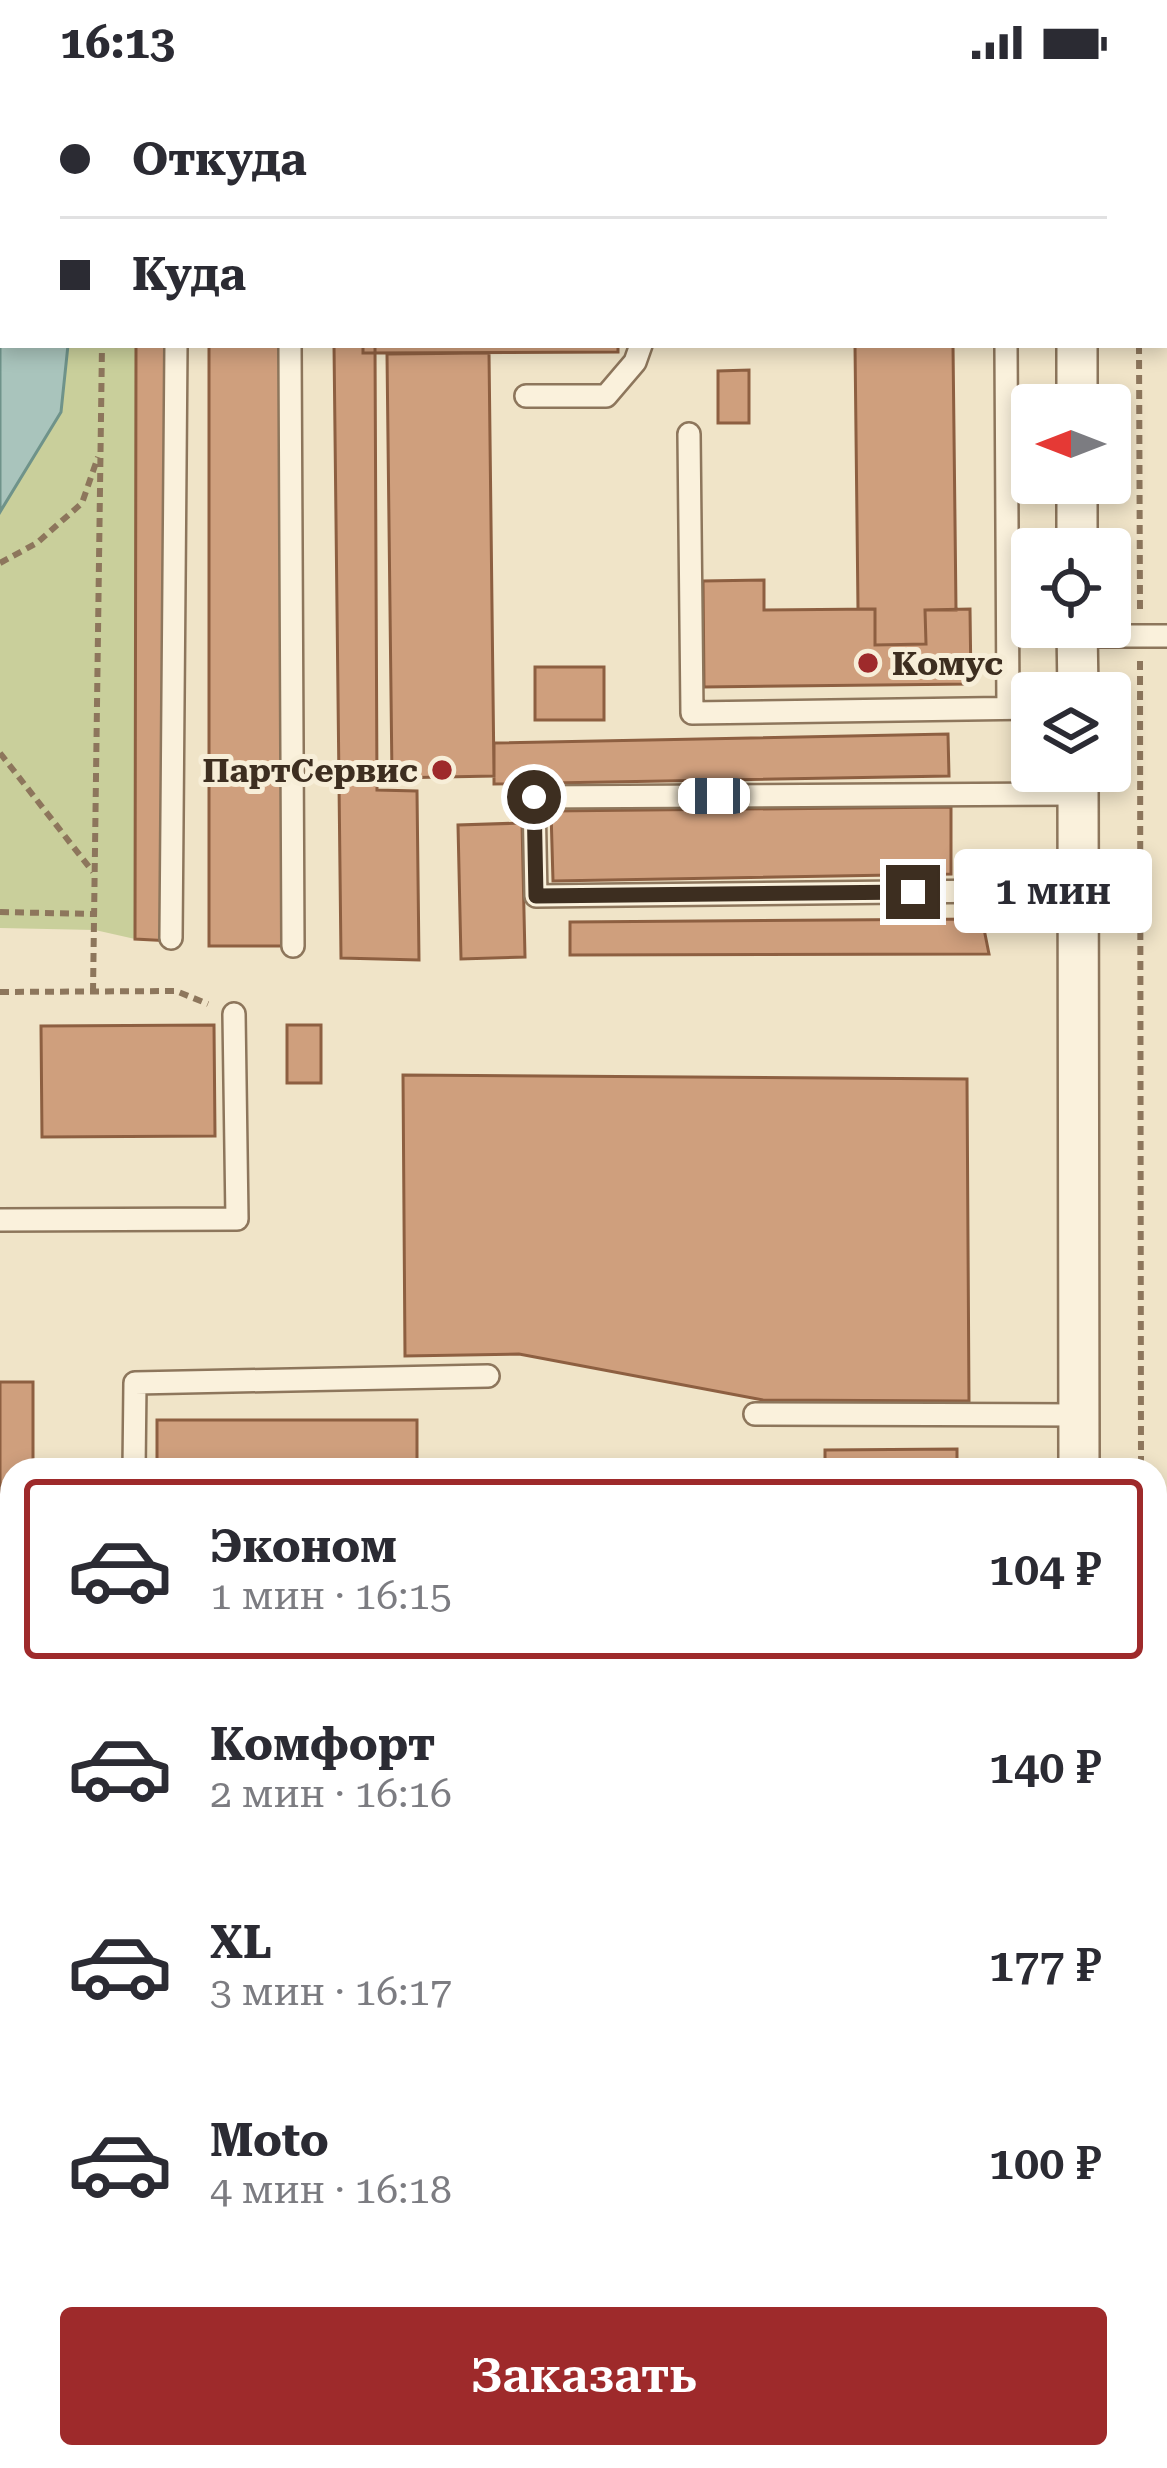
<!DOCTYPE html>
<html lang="ru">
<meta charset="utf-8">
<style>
body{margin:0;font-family:"Roboto Serif",serif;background:#f7f7f7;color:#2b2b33;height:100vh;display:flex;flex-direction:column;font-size:45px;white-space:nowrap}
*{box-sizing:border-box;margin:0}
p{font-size:39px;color:#7c7c81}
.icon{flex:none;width:66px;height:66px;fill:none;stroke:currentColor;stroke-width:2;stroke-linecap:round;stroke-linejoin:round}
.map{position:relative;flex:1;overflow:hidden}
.details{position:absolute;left:0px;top:1374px;width:1167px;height:1011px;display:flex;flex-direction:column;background:#fff;border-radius:36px 36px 0 0;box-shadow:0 6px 18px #0003}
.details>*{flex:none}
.hud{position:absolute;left:0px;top:0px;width:1167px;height:264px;box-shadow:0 6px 18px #0003;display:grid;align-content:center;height:264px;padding:0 60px;background:#fff}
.needle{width:78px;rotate:270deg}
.fabs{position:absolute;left:1011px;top:300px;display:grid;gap:24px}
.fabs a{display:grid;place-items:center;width:120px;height:120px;border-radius:12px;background:#fff;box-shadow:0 6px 18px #0003;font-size:60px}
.end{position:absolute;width:54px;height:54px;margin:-27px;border:15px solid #3d2e20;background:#fff;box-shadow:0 0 0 6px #fff}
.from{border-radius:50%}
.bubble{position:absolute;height:84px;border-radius:12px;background:#fff;box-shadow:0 6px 18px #0003;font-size:39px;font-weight:600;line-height:84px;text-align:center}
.car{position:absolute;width:36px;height:72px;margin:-36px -18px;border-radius:15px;box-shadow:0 0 9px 3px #0007;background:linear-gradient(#fff 24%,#345 0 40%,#fff 0 76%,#345 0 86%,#fff 0)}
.hud b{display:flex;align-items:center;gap:42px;height:114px;font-size:45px}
.hud b+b{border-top:3px solid #e1e1e2}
.hud i{width:30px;height:30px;background:#2b2b33}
ul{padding:21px 0 0;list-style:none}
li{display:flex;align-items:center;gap:36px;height:180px;margin:0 24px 18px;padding:0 36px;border:6px solid transparent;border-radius:12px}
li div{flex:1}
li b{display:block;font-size:45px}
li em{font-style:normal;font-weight:600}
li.active{border-color:#9e2a2b}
li>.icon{width:108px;height:108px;stroke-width:1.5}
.button{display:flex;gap:24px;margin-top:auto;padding:24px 60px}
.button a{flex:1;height:138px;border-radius:12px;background:#9e2a2b;color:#fff;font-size:48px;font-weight:600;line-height:138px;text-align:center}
.status{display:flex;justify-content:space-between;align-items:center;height:84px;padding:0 60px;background:#fff;direction:ltr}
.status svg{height:33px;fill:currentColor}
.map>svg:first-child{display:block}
</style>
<div class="status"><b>16:13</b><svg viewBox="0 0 49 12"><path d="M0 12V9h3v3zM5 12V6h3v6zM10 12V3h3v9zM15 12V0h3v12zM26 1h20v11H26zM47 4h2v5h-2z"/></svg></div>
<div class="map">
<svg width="1167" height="2384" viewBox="0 0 1167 2384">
<rect width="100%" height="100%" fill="#f0e4c8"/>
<path fill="#c9cf9b" d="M0 0H136L3 3V261H136L135 855 95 846 0 844Z
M1155 1894H1167V1984H1155Z
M0 2041H12V2131H0Z"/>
<path fill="#a9c4bc" stroke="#6f938a" stroke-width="3" d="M0 0H66L3 3V261H68L61 328 0 428Z"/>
<path fill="#cf9f7d" stroke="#8d5f41" stroke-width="3" d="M204 0H933V3H204Z
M136 261H172L171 857 135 855Z
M209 261H286L285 862H209Z
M334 261H375L377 706 417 707 419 876 341 874Z
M363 261H618V268L363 269Z
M855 261H953L956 526H925L926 560 875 561V525H858Z
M489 269 494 692 392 694 387 270Z
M749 286V339H718V287Z
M764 496V526L875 525V561L926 560 925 526 970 525 971 600 704 603 703 497Z
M535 583H604V636H535Z
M948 650 949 692 494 700V659Z
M951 723V790L553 797 551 727Z
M522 739 525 873 461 875 458 741Z
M982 835 989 870 570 871V838Z
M214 941 215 1052 42 1053 41 942Z
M287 941H321V999H287Z
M403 991 967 995 969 1317 763 1316 519 1270 405 1272Z
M0 1298H33V1386H12V1476H0Z
M157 1336H417V1386H157Z
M957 1365V1386H825V1366Z
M1162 1635H1167V1702H1162Z
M125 2373H375V2381L125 2384Z
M468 2373H580L579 2384Z
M658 2373H770V2384H658Z"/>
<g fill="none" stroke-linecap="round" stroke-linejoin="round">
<defs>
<path id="lane" d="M178 0V3
M290 261 293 862
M1006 261 1008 624
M526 312H606L635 278 641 261
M689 350 692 629 1032 624
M1077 552H1167
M1078 710 534 713 536 812 1078 806
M171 854 176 261
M0 1136 237 1135 234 930
M755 1330 1079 1331
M134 1386 135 1299 488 1292
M1155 1526H1167
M0 1610 10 1600 12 1551
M0 1762H12
M1155 2068 1167 2064
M0 2152 12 2153
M1155 2172H1167
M428 2384 429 2373
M1089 2384V2373"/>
<path id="street" d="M1076 0V3
M1077 261V321
M1077 399V465
M1077 543 1078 609
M1078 687 1079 1386
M1155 1787 1167 1796
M988 2384 989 2373"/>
<path id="primary" d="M1155 1849H1167
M0 1850H12
M0 2011H12
M1155 2012 1167 2011"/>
</defs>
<use href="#lane" stroke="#8d765c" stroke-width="26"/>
<use href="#street" stroke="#8d765c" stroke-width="44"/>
<use href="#primary" stroke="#5b4430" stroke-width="68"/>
<path stroke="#8d765c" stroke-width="6" stroke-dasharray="9 6" stroke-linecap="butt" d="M1139 0V3
M105 3V0
M1139 261 1140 527
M0 479 37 459 82 419 98 373
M1140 577 1141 1386
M0 669 93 788
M0 828 95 830
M0 908 176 907 208 920
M93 908 102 261
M1155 1729H1167
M0 2195H12
M76 2373V2384"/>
<use href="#lane" stroke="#faf1dc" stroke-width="21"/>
<use href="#street" stroke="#faf1dc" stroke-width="39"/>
<use href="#primary" stroke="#f3d9a0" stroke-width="63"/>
</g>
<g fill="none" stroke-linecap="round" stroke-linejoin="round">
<path stroke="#3d2e20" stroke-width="15" d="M534 713 536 812 913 808"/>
</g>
<g fill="#9e2a2b" stroke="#f7eed8" stroke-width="4.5">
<circle cx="868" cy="579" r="12"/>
<circle cx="442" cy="686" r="12"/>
</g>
<g text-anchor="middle" stroke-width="10" stroke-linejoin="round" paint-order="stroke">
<g font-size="33" font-weight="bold" fill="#3d2e20" stroke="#f7eed8" text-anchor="start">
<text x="892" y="591">Комус</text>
<text x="418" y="698" text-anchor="end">ПартСервис</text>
</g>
</g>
</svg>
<div class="fabs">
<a><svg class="needle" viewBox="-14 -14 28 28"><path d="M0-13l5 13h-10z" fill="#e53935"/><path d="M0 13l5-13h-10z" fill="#7c7c81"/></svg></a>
<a><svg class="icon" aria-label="locate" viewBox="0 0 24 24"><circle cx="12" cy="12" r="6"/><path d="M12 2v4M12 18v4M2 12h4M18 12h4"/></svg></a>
<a><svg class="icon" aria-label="layers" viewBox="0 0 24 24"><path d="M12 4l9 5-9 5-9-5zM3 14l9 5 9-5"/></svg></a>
</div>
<i class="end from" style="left:534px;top:713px"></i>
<i class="end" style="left:913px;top:808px"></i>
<div class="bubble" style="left:954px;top:765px;width:198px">1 мин</div>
<i class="car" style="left:714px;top:712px;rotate:270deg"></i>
<div class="hud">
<b><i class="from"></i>Откуда</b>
<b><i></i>Куда</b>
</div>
<section class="details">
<ul>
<li class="active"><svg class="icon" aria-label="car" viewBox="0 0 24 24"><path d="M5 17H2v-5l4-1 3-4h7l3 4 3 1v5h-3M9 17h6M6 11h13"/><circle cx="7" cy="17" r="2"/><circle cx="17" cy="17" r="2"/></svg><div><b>Эконом</b><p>1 мин · 16:15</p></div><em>104 ₽</em></li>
<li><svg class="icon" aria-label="car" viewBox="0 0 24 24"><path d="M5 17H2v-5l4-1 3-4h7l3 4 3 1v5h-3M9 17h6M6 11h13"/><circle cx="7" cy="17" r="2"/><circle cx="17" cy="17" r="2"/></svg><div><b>Комфорт</b><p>2 мин · 16:16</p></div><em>140 ₽</em></li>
<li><svg class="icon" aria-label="car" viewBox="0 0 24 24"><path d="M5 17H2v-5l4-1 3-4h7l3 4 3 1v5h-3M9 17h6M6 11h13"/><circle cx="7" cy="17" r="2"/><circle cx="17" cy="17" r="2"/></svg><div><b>XL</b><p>3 мин · 16:17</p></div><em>177 ₽</em></li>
<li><svg class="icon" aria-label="car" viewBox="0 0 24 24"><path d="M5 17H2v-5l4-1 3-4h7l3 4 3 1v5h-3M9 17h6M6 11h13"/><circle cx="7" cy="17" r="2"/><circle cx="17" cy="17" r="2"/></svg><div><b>Moto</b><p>4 мин · 16:18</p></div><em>100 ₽</em></li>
</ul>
<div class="button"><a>Заказать</a></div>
</section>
</div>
